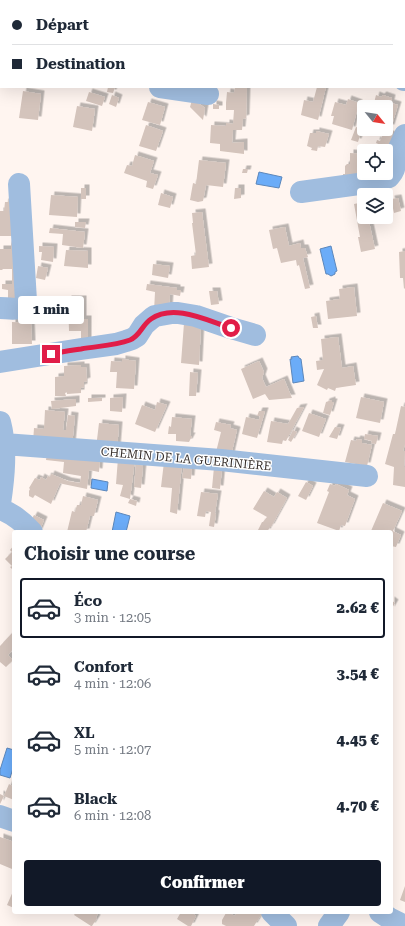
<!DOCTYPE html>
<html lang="fr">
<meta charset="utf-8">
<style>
body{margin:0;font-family:"Roboto Serif",serif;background:#f2f2f3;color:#1f2937;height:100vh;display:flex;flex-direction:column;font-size:15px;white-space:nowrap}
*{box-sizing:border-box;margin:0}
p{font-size:13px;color:#747a83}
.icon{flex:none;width:22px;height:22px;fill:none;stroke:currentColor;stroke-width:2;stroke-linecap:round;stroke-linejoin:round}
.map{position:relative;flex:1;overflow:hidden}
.sheet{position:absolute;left:12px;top:530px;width:381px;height:384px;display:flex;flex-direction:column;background:#fff;border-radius:4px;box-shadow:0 4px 16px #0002}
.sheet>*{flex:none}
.guide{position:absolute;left:0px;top:0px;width:405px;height:88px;box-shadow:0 4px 16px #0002;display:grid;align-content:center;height:88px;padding:0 12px;background:#fff}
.needle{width:26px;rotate:120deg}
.controls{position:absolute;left:357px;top:100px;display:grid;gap:8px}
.controls a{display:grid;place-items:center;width:36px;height:36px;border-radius:4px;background:#fff;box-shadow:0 4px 16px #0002;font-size:20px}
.end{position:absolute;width:18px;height:18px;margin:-9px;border:5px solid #e11d48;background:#fff;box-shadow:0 0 0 2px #fff}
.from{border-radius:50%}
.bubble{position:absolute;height:28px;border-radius:4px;background:#fff;box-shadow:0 4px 16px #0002;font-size:13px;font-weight:800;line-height:28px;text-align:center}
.guide b{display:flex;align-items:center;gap:14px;height:38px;font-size:15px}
.guide b+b{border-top:1px solid #e0e1e3}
.guide i{width:10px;height:10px;background:#1f2937}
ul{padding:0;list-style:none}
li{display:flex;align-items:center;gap:12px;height:60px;margin:0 8px 6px;padding:0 4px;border:2px solid transparent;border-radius:4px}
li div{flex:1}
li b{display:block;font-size:15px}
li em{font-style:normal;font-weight:800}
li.current{border-color:#111827}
li>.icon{width:36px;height:36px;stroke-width:1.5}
h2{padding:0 12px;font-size:18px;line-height:48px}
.action{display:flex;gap:8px;margin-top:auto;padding:8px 12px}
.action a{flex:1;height:46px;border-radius:4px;background:#111827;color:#fff;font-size:16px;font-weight:800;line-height:46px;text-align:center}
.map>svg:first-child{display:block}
</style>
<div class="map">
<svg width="405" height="926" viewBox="0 0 405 926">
<defs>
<filter id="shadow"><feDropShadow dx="3.5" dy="-3.5" stdDeviation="0" flood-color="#0004"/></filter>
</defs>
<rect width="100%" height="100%" fill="#fff5f0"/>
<path fill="#6bacf8" stroke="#5c87bb" d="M259 172 282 177 279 188 256 184Z
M331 246 337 271 335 272V274L331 276 328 274H326L320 249Z
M298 356 299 358 301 359 304 381 293 383 290 359H292L291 357Z
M92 479 108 482 107 491 91 488Z
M116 512 130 516 126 532H112Z
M7 748 14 750V765L10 778 0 775V770Z"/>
<path fill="#d4c4bc" filter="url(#shadow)" d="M108 87H115L113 93 107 92Z
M235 87H247L246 118 243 119 242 130H233L232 143 244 142V154L220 151V144L210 143 211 125 226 126V123L233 124 234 110H226V103L227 92 234 93Z
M317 87H326L318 120 301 115 304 100 313 102Z
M23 91 41 94 38 120 19 118Z
M89 92 105 97 102 106 86 101Z
M112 95 119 98 116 107 109 104Z
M376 95 381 97 383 95 392 98 391 103 398 105 391 128 386 127V107H373Z
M348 99 359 103 352 130 332 124 334 116H331L335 102 346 105Z
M192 100H194L205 108 203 120 190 107Z
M148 102 165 107 160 125 142 120Z
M213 104 219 105V109H213Z
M77 106 95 109 92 131 73 127Z
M146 125 163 131 156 151 139 146Z
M356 127 362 129 358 142 351 140Z
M316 131 329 134 325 147 318 146 317 151 311 150 312 148 307 146 310 133H316Z
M384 132 395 136 388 154 386 153V151H382L383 146 376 143 377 140 380 141Z
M350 153 364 154V173L343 184V174H345V166L347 164H350Z
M135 155 154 161 150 173 158 175 153 189 146 187 147 181 124 173 127 165 132 166Z
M199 160 226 163 223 187 206 185 203 201 198 202 190 200 193 183 196 184Z
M243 169H248L247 173H242Z
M81 188H86V199H81Z
M235 188H241V198L234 199Z
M161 193 173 197 170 208 158 205Z
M51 195 78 197 77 217 49 215Z
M398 198 401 211 394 213 391 199Z
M5 202H14L12 236H0V211H4Z
M364 202V217H368L375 249 361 252 358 237H360L354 204Z
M202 212 209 267 192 269 191 256 196 255 192 223H193L192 213Z
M75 222H86L85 228 75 227Z
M285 227 289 246 300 243 301 248H305L308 257 303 258 310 288 305 289 299 265 297 266 296 260 281 263 277 248 273 249 269 230Z
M50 228 85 232 83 248 62 245 63 234 49 233Z
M11 240 23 290 8 306V290L2 289V284H12V269H2L3 270H0V249H11Z
M39 246 54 247 53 262 41 260 42 252H39Z
M66 250 88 251V268L64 266Z
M405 251V288L404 289 403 278H400L399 252Z
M153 264 170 266 168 278 152 275Z
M38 266 48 268 45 280 36 278Z
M147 284 177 288V290H181L180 296 170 294 169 312 154 311 155 292 146 290Z
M354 287 357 316 328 319 326 301 340 299 339 289Z
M209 291H217L219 304 211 305Z
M68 299H83V319H88V344L81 345V331H69Z
M316 316 318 328H313L311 317Z
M12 322 31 323 32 344H12Z
M184 323 201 325 199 365 181 363Z
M338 337 342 368 353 366 356 385 336 388 335 391 328 388 327 390 317 385 324 369 317 370 316 361 323 360 321 339Z
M122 359 136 361 134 389 116 388 117 372H110L111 361 122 362Z
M259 361 264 372 262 378 266 387 284 379 292 398 269 400 265 394 253 399 241 369Z
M81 365V367H86L87 381 84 382V387L81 388V393L67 394V392L65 393 66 396H55V377L64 376V366Z
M190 372 198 373 196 396H189Z
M123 397 122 412 110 411V398Z
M361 397 384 402 380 423 356 418Z
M88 398H102V401L88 402Z
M76 399V406L52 409 51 401Z
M332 400V402H334L330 415 323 413 326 402Z
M157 402 167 405 155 432 135 424 142 405 155 410Z
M401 406 405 407V444L403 451H405L404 467H405V487L393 485 394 467 385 464 393 434H395Z
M304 407 286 441 283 440 282 444 267 442 271 421 288 424 297 408Z
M45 410 65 412 63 430H66L68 415 75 416 72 446 33 442 34 428 44 429Z
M259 411H265L257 438 242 434 246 417 259 420 260 416H257Z
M309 413 326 419 319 437 302 431Z
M172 417 192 419 190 436H192L189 442 176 441V434H168L169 426 171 427Z
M216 422 231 425 230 428 237 430 230 460 215 456 221 432 214 430Z
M99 423 119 425 117 450 96 448Z
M335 427 341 428 337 439 329 437Z
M293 430 297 432 291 442 288 440Z
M365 434 378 436 376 444 371 443 372 441 364 439Z
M357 439 362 440V443L372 445 367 466 345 462 351 440 356 441Z
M47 452 100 459 99 472 89 470 87 489 63 484 60 483 51 504 35 495 33 498 29 496V491L30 489 29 488 35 478 40 480 41 477 46 480 48 476 50 477 51 474 68 481 80 483 81 476 63 473 64 462 46 460Z
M118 458 135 459 130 499 137 501 136 506 128 503 130 499 120 496 123 485 116 484Z
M164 462 182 464 177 514 170 512 172 488 161 487Z
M136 464 143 466 141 488 134 487Z
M184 467H192L191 479 182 478Z
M214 467 222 468 220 489 212 488Z
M306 482 313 486 306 500 298 496Z
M330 484 335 486 336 484 349 490 347 495 355 499 345 526 341 525 339 531 317 523 329 492 327 491Z
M264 491 274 497 277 492 287 498 271 527H270L267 532H257L262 522H263L267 517 253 509Z
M201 492 218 494 215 513 216 514 214 527 209 526 211 512 206 511 205 517 197 516Z
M83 496 98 500 94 516H90L86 532H67L72 511 75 512 77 505H81Z
M383 503 402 511 393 531 401 535 396 547 391 546V532H373L371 531Z
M34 515 44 520 39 532 29 524Z
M14 545V571L10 567 12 566 5 559 12 552 10 550Z
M391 600 395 603 391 610Z
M14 631V648L8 655 13 660 6 667 0 662V646Z
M9 784 14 787V800L4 796Z
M0 794 4 796 0 804Z
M0 837 14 842V865L12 869 0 864Z
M405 886V902L400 900Z
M14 889V908L7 905Z
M76 912H99L96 917 97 918 92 926H91L74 915Z
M181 912H191L196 916 191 926H188L177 919Z
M237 912H260L262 913 254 926H226L222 924V920L226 913H229L235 916Z"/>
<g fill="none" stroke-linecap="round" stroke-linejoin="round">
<path stroke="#a0bddf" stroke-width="22" d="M285 0 286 1
M0 66H1
M404 80H405
M160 87 208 94
M301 192 366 183 380 181 389 177 392 173 394 169 399 148 405 135
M0 308C9 308 23 312 26 301L19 184
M0 362 81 349 116 344 126 341 132 339 137 336 144 325 152 318 155 316 172 313H178L196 316 231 328 255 335
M0 422C7 449 4 477 0 504
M4 444 221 460 367 476
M0 509C14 514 23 522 32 532
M0 816 14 821
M272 912 286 926
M380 912 389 918 405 926
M329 926 339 912"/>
</g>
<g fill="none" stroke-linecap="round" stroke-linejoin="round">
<path stroke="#e11d48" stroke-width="5" d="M51 354C61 352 71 350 81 349 97 346 114 346 130 340 140 336 142 325 151 319 174 303 208 321 231 328"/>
</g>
<g text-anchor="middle" stroke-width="3" stroke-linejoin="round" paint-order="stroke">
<g font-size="12" fill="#38312e" stroke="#fff">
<text transform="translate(186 459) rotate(5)" y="4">CHEMIN DE LA GUERINIÈRE</text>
</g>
</g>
</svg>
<div class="controls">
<a><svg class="needle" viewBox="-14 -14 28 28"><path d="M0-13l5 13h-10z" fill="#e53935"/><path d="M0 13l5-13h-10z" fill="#747a83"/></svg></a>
<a><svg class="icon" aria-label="locate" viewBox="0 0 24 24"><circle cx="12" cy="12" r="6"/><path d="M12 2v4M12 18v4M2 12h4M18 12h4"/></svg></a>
<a><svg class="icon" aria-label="layers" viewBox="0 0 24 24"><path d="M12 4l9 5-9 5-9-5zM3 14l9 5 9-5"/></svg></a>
</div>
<i class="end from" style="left:231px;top:328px"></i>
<i class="end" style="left:51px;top:354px"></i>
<div class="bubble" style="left:18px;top:296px;width:66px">1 min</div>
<div class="guide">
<b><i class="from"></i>Départ</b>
<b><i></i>Destination</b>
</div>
<section class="sheet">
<h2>Choisir une course</h2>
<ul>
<li class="current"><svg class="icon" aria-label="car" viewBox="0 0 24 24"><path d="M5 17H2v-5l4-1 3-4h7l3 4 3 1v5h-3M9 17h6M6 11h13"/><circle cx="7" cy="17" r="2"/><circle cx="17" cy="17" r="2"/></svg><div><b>Éco</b><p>3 min · 12:05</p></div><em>2.62 €</em></li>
<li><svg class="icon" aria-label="car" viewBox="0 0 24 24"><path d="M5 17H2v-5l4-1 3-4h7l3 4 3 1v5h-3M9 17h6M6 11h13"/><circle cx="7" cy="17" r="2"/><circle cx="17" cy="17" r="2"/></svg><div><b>Confort</b><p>4 min · 12:06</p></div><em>3.54 €</em></li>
<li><svg class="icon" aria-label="car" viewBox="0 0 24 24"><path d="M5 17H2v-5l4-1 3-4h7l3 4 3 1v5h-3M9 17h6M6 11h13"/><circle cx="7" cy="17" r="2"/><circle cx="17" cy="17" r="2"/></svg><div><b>XL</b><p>5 min · 12:07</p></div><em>4.45 €</em></li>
<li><svg class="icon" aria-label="car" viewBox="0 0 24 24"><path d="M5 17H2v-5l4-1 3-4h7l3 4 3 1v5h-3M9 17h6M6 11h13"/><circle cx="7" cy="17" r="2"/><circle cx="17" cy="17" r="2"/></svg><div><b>Black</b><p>6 min · 12:08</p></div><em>4.70 €</em></li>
</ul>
<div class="action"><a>Confirmer</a></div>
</section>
</div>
